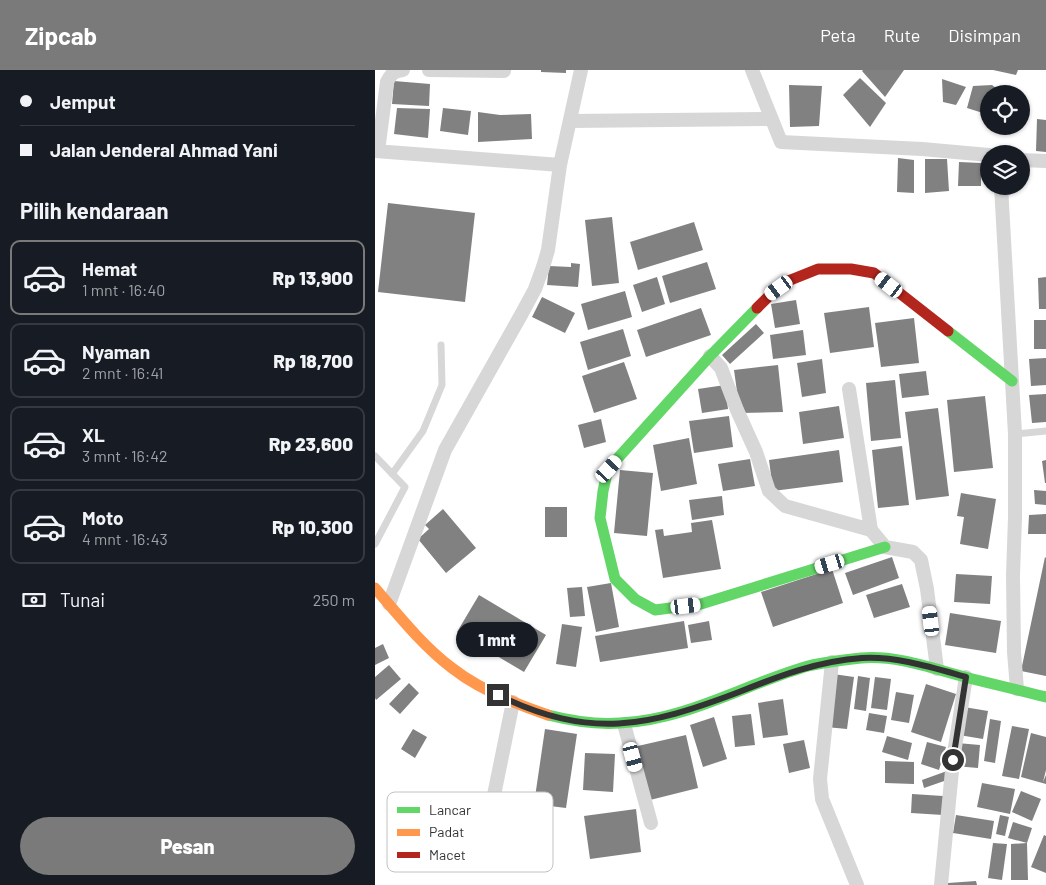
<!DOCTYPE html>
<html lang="id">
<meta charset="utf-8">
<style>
body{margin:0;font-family:Barlow,sans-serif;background:#242831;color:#f1f3f6;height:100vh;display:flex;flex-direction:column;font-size:19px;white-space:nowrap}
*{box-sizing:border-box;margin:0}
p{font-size:16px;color:#9ea1a6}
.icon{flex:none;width:28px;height:28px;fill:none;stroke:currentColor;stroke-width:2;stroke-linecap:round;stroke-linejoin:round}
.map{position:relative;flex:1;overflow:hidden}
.panel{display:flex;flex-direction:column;background:#171b24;width:375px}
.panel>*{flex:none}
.hud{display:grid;align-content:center;height:110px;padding:0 20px;background:#171b24}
.buttons{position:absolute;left:605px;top:15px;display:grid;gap:10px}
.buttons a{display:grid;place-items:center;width:50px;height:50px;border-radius:50%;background:#171b24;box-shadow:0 1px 4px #0004;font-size:25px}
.end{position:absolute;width:22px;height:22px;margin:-11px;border:6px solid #333;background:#fff;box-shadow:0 0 0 2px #fff}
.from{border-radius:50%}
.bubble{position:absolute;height:35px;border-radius:18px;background:#171b24;box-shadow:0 1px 4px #0004;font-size:16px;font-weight:800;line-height:35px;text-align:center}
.car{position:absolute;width:15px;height:30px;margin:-15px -8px;border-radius:6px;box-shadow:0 0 4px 1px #0007;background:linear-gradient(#fff 24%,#345 0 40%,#fff 0 76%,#345 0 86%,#fff 0)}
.hud b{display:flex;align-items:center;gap:18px;height:48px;font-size:19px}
.hud b+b{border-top:1px solid #363941}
.hud i{width:12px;height:12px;background:#f1f3f6}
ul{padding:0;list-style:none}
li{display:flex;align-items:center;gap:15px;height:75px;margin:0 10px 8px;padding:0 10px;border:2px solid #363941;border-radius:10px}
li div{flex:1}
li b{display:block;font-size:19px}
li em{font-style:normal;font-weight:800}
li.current{border-color:#7a7a7a}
li>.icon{width:45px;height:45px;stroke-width:1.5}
h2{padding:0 20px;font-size:22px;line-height:60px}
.pay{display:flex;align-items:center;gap:12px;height:55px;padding:0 20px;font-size:19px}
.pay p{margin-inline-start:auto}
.action{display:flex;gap:10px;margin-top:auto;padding:10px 20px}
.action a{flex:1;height:58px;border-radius:30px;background:#7a7a7a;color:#fff;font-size:20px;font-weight:800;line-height:58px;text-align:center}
header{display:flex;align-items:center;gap:30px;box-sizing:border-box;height:70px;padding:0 25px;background:#7a7a7a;color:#fff}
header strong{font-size:24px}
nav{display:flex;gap:28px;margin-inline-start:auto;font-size:18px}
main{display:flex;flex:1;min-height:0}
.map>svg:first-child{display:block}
</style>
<header>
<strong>Zipcab</strong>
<nav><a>Peta</a><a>Rute</a><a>Disimpan</a></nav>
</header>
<main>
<section class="panel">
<div class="hud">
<b><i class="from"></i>Jemput</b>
<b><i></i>Jalan Jenderal Ahmad Yani</b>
</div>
<h2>Pilih kendaraan</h2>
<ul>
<li class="current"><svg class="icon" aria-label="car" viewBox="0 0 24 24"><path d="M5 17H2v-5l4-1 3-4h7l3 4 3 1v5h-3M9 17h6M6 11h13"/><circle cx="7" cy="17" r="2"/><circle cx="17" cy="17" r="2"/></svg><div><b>Hemat</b><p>1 mnt · 16:40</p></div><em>Rp 13,900</em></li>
<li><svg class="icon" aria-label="car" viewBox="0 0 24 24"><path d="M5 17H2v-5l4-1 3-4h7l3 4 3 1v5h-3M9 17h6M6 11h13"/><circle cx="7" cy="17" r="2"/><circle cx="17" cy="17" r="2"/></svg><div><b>Nyaman</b><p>2 mnt · 16:41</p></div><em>Rp 18,700</em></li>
<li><svg class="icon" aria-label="car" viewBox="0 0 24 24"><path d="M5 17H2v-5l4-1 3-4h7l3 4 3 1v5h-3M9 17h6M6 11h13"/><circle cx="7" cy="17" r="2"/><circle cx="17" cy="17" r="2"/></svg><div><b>XL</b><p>3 mnt · 16:42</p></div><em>Rp 23,600</em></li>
<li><svg class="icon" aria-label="car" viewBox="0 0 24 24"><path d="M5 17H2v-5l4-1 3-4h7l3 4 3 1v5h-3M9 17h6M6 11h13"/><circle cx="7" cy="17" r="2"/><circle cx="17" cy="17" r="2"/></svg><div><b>Moto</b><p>4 mnt · 16:43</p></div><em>Rp 10,300</em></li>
</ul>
<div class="pay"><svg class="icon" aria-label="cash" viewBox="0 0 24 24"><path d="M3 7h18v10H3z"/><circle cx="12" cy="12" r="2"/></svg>Tunai<p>250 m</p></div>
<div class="action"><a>Pesan</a></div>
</section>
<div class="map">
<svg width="671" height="815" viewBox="0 0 671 815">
<rect width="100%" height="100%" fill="#fff"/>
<path fill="#818181" d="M166 0H191V3L166 2Z
M488 0H529L510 27 487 1Z
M618 0H643L641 5Z
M485 8 511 33 495 57 468 25Z
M567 9 591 17 581 35 568 32Z
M19 11 55 14 54 36 17 34Z
M414 15 447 16 444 56 415 57Z
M617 15 629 24H614V45L592 38 598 16Z
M22 38 55 39 53 68 19 64Z
M68 38 96 41 93 65 65 61Z
M103 42 125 45 156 44 157 69 103 72Z
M662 49 671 50V82L661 81Z
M523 88 539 90V123L522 122Z
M550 89H572L574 121 550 123Z
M584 92 606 93V116H583Z
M13 133 100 143 90 232 3 222Z
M237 147 244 213 217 216 210 150Z
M319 152 328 180 263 200 255 172Z
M332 192 341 219 295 233 287 206Z
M196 193 205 194 203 217 172 215 174 196 196 197Z
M282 207 290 234 267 242 258 215Z
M671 207V239H664L663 208Z
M250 221 257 247 213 260 206 234Z
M167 227 200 243 190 263 157 247Z
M421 230 425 254 400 258 396 234Z
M494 237 499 277 455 283 449 243Z
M326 238 336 265 271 287 262 260Z
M539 248 544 293 506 297 500 253Z
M659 250H671V279H659Z
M381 254 389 263 355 294 347 285Z
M248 259 256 286 213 300 205 272Z
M428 260 431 285 398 289 395 265Z
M671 288V315L656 316 654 289Z
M447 289 451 323 427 327 422 293Z
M249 292 262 329 219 343 207 306Z
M403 295 408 342 365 343 359 300Z
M551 301 554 325 527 328 524 304Z
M520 310 526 368 496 371 491 313Z
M350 315 353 339 327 343 323 319Z
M671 324V352L657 353 654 325Z
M610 326 618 398 579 402 572 330Z
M464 336 469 368 428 374 424 342Z
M563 338 574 426 541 430 530 342Z
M354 346 358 377 319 383 314 351Z
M226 349 231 372 209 378 203 355Z
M314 368 322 414 286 421 278 375Z
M527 376 534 435 503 438 497 380Z
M464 380 468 412 398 421 394 390Z
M375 389 380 416 348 421 343 394Z
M671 390V413H670L667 391Z
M245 400 278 403 272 466 239 463Z
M659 420 671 421V435L660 434Z
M586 423 621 429 613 479 585 474 589 447 582 446Z
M347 426 349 445 317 450 314 430Z
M170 437H192V467H170Z
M68 439 101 478 71 503 43 469 54 459 50 455Z
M671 444V464H653L654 445Z
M337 450 346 499 288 508 280 460 288 459 289 466 317 462 316 453Z
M517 487 524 508 478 525 470 503Z
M670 487 671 488V606L646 601Z
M457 499 468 533 398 557 386 522Z
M581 504 617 506 615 534 579 532Z
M236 513 244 557 221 562 212 517Z
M527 514 535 537 499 548 491 525Z
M207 517 210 546 195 547 192 518Z
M104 525 171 565 149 602 82 562Z
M575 543 626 551 621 583 570 575Z
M309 551 313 578 225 592 220 566Z
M334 551 337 570 316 573 313 555Z
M187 554 207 557 201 597 181 594Z
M8 574 14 588 0 595V578Z
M14 595 26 609 1 630 0 628V607Z
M458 604 479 607 472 659 451 657Z
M483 606 495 608 491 641 479 639Z
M500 607 516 609 512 640 496 638Z
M34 613 44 623 25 644 14 634Z
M551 614 581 624 566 672 536 662Z
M521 622 539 625 534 653 516 650Z
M408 629 413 665 388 668 383 633Z
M589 637 613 641 608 669 584 665Z
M494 643 512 646 509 663 491 660Z
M376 644 380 675 360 677 357 646Z
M339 647 352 689 328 697 315 655Z
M615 649 626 651 620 693 609 691Z
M637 656 654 659 644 709 627 706Z
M38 659 52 667 40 688 26 679Z
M170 659 202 664 191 738 159 734Z
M656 663 671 667V700L668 712 671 705V714L646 707Z
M311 665 323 718 267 732 254 678Z
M512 666 537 673 533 690 507 682Z
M429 670 435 698 414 703 408 674Z
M552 672 571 677 564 700 546 694Z
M582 673 605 675 603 698 580 696Z
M210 683 240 684 238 722 208 720Z
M510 691 539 692V714L510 713Z
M572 701 575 709 549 718 547 710Z
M607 713 640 719 635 744 602 737Z
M646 721 666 729 657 751 637 742Z
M537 724 568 726V745L536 743Z
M261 739 266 782 215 789 209 746Z
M581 745 619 751 616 769 578 763Z
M625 745 634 747 630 766 621 764Z
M638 752 657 758 652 773 653 810H636V774L652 773 633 768Z
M669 765 671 766V803L656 797Z
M618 773 632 774 627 810 613 808Z
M601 811 602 815H573V813Z"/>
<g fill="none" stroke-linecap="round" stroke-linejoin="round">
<path stroke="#d7d7d7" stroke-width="7" d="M640 364 671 361
M0 386 30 417 0 474
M17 404 48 361 67 315 66 275"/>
<path stroke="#d7d7d7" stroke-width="14" d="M54 0 129 1
M377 0 406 72 547 79 614 85
M195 51 397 49
M0 81 185 95 206 0
M3 81 12 12C16 4 19 1 28 0
M646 90 671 91
M626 116 640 364V447L638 505 639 582 642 619
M335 286 346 298 362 340 381 382 394 421 410 436 496 460 510 477 538 482 546 490 552 519 562 599
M474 319 496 460
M14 534 70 380 146 245 160 219 168 197 173 180 185 95
M457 592 445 709 447 729 482 815
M249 654 276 753
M109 774 138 632
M566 815 578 690 591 607"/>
<path stroke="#63d668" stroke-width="11" d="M382 238 335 286 233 399 228 421 225 448 240 509 260 529 280 540 326 534 510 477
M573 261 637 311
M173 645C197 651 220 655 245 653 312 650 370 614 433 596 450 592 468 590 486 588 522 585 556 598 590 607 617 614 644 620 671 627"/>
<path stroke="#ff974d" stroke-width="11" d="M0 518C24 546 48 576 77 598 105 620 140 634 173 645"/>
<path stroke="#b3261e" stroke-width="11" d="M382 238 395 225 413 211 443 199H476L499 203 573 261"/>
</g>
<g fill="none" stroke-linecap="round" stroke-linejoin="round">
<path stroke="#333" stroke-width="6" d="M123 625C215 670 272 657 364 622 404 606 443 591 487 588 522 586 559 598 591 607L578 690"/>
</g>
<rect x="12" y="722" width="166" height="80" rx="8" fill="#fff" stroke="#c2c2c2" stroke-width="1"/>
<rect x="22" y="737" width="23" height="6" fill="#63d668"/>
<rect x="22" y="759" width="23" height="7" fill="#ff974d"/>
<rect x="22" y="782" width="23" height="6" fill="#b3261e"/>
<g font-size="14" fill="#333">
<text x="54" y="745">Lancar</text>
<text x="54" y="767">Padat</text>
<text x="54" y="790">Macet</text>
</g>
</svg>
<div class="buttons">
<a><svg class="icon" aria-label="locate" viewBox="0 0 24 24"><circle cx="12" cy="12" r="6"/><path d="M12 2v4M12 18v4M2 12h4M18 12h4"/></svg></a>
<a><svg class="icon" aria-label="layers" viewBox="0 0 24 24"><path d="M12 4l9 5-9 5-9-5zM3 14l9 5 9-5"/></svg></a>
</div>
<i class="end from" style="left:578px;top:690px"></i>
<i class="end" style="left:123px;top:625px"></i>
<div class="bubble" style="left:81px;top:552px;width:82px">1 mnt</div>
<i class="car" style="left:514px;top:215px;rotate:308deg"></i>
<i class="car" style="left:404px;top:218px;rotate:234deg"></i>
<i class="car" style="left:234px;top:399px;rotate:42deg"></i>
<i class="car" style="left:455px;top:494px;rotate:253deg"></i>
<i class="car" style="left:311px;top:536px;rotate:83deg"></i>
<i class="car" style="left:556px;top:551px;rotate:353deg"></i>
<i class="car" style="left:258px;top:687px;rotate:165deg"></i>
</div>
</main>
